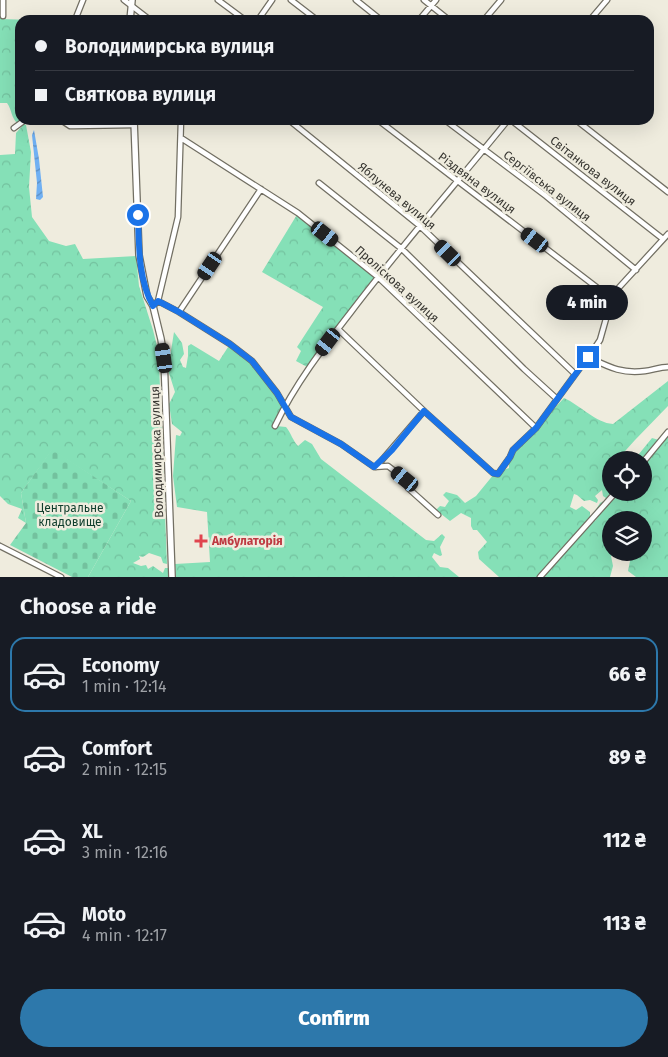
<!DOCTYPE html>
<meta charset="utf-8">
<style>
body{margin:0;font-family:"Fira Sans",sans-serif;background:#242831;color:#f1f3f6;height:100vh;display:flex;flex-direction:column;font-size:19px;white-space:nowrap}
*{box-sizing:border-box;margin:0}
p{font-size:16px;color:#9ea1a6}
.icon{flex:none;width:28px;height:28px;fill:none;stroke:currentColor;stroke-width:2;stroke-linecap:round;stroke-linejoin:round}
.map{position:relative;height:577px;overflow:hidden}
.details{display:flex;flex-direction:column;background:#171b24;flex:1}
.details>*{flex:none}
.top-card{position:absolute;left:15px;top:15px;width:639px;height:110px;border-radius:15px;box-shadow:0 5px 20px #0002;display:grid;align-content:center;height:110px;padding:0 20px;background:#171b24}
.tools{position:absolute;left:602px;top:451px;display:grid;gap:10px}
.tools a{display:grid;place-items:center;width:50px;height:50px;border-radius:50%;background:#171b24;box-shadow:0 5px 20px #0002;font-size:25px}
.end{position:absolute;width:22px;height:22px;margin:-11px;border:6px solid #1a73e8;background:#fff;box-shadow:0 0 0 2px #fff}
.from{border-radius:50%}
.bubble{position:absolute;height:35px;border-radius:18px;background:#171b24;box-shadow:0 5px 20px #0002;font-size:16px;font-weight:800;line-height:35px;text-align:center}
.car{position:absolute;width:15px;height:30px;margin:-15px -8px;border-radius:6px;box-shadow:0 0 4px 1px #0007;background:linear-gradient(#222 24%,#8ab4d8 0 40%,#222 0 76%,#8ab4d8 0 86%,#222 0)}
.top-card b{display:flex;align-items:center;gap:18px;height:48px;font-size:19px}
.top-card b+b{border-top:1px solid #363941}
.top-card i{width:12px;height:12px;background:#f1f3f6}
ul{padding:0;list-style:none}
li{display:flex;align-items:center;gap:15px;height:75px;margin:0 10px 8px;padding:0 10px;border:2px solid transparent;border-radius:15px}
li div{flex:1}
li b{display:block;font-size:19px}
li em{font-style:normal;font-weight:800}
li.active{border-color:#2d78ab}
li>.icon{width:45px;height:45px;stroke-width:1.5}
h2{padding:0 20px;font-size:22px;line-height:60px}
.action{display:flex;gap:10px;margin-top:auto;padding:10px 20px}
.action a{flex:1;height:58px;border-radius:30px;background:#2d78ab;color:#fff;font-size:20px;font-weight:800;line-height:58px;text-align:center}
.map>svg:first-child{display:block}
</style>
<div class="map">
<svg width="668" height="577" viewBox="0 0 668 577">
<defs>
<pattern id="forest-crowns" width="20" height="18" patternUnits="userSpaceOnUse" patternTransform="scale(1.25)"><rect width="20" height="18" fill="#85e0b7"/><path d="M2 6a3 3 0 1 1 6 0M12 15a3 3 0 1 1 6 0" fill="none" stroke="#73c19e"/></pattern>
<pattern id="cemetery-stones" width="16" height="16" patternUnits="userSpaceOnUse" patternTransform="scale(1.25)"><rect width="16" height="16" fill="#85e0b7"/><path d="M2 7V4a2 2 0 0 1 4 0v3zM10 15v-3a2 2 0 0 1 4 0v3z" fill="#73c19e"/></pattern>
<pattern id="water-waves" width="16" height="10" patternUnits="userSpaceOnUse" patternTransform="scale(1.25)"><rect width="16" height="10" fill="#70b0f3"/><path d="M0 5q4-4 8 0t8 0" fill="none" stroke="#5d90c5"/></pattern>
</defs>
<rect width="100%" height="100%" fill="#efecde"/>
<path fill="url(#forest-crowns)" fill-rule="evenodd" d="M0 0H2V19L30 20H20V120H23L17 123C11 117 12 110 7 103H0Z
M24 124 26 125 31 152 29 187 32 217 49 241 66 246 75 244 83 259 136 256 139 286 153 330 158 350 157 359 159 363 167 564 163 563 161 557 149 553 143 557 139 556 140 559 133 563 141 566 146 565 148 569 153 566 163 573 165 568H168V577H88L131 501 52 450 21 493 26 523 18 518 22 509 8 504 0 496V155L15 154 16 133Z
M298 213 378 277 309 368 296 361 301 351 297 347 323 307 262 272Z
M174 332 182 343 184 354 180 360 183 367 186 368 188 356V346L191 344 219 361 230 344 252 361 285 406 276 426 286 427C291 433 293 441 298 446L305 440 312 444 321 459 426 540 434 541 442 534 445 537 440 547 442 555 440 556 434 553 432 557 440 567 448 568 459 577H176L175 564 210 562 207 512 177 507 173 476 176 435 180 436 182 432 172 424 169 404 175 392 168 370Z
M668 381V406L635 440 617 460H611V473L608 482 611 485V492H644V460H634L652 438 659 440 668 430V577H636L628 571 630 561 628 553 644 552V520H611V552L620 553 611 556 613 566 610 577H499L479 559 478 552 487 542 477 530H473L471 526V518L461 513 450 521 436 510 440 506 445 507 449 501 443 495 446 492 457 495 465 503 476 496 494 474 509 468V457L564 398C580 405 596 423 613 424ZM602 490 603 496 606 498 604 501 600 503 595 511 598 517 595 521 590 518V512L582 506 576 510 570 507 574 494 577 495 584 501 590 500 597 503 598 500 595 496Z"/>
<path fill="url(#cemetery-stones)" d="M52 449 131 501 88 577H72L10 545 26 523 21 493Z"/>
<path fill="url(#water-waves)" d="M34 130 39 159 43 197 40 200 36 199 37 183 32 135Z"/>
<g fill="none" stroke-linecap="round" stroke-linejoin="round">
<defs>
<path id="minor" d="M3 0V16
M124 0 150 20
M218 0 245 20
M291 0 317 20
M356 0 381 20
M424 0 449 20
M75 20 83 0
M258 20 272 0
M419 20 436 0
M484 20 501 0
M590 20 607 0
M61 120 70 126H74L134 125
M289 120 420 226 575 374
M378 120 612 299
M445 120 546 196 636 270
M511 120 663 239
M576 120 668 192
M14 128 25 120
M181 138 298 213 378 277 536 428
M319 183 402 249 524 369 557 399
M158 301 179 312 230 344 252 361 277 393 291 417 341 444 374 467 388 466 405 479 408 488 438 515
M153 306 158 301 178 217 181 120
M179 312 261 189
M338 329 424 411 493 473 498 474 510 457 513 450 536 428 596 346 600 340 613 294 668 234
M588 357C609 367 621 374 645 371 653 370 660 367 668 367
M275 426C295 384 323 348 351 312 401 246 456 184 508 120
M644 461 668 432
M376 467 424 411
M0 546 61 577
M540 577 616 492"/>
<path id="major" d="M130 20 132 0
M134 120 139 255 147 296 153 306 161 339 164 358 172 577"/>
</defs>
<use href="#minor" stroke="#726f63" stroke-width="7"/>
<use href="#major" stroke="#726f63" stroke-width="8"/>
<use href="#minor" stroke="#fff" stroke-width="4.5"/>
<use href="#major" stroke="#fff" stroke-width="5.5"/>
</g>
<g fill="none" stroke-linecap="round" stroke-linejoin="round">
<path stroke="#1a73e8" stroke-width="6" d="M138 215C139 245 138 279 153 306L158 301 179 312 230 344 252 361 277 393 291 417 341 444 374 467 392 450 424 411 493 473 498 474 510 457 513 450 536 428 588 357"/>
</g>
<path fill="#e0444e" stroke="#efecde" stroke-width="2" d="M198.5 533.5h5v5h5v5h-5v5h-5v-5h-5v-5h5z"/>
<g text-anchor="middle" stroke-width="5" stroke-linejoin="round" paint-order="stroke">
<g font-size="12" fill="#373631" stroke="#efecde">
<text transform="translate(593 171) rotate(38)" y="4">Світанкова вулиця</text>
<text transform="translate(477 183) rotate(37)" y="4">Різдвяна вулиця</text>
<text transform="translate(547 186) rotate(38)" y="4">Сергіївська вулиця</text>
<text transform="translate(397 196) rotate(40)" y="4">Яблунева вулиця</text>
<text transform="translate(397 284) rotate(42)" y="4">Проліскова вулиця</text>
<text transform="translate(157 452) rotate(-92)" y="4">Володимирська вулиця</text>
</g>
<g font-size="12" fill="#103e2d" stroke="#efecde">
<text x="70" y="512">Центральне<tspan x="70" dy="14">кладовище</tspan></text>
</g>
<g font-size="12" font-weight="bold" fill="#be3a42" stroke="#efecde" text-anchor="start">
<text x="212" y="545">Амбулаторія</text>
</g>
</g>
</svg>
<div class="tools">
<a><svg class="icon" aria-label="locate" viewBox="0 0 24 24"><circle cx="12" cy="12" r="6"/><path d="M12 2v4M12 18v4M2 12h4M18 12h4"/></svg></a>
<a><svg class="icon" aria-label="layers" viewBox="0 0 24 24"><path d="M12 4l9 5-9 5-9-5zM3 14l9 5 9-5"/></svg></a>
</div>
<i class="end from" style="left:138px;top:215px"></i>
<i class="end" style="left:588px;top:357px"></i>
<div class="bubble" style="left:546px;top:285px;width:82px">4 min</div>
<i class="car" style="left:325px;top:234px;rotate:128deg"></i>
<i class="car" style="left:535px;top:240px;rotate:307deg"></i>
<i class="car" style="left:448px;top:253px;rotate:314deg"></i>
<i class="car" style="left:210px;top:266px;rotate:214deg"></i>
<i class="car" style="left:328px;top:342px;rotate:217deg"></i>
<i class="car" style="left:164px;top:358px;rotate:352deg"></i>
<i class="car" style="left:405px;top:479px;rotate:309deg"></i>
<div class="top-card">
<b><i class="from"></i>Володимирська вулиця</b>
<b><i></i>Святкова вулиця</b>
</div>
</div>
<section class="details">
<h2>Choose a ride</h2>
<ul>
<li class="active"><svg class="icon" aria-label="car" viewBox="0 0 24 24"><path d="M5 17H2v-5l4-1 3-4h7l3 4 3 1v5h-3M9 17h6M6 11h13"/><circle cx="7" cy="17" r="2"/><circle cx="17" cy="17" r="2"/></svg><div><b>Economy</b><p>1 min · 12:14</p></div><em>66 ₴</em></li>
<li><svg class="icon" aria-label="car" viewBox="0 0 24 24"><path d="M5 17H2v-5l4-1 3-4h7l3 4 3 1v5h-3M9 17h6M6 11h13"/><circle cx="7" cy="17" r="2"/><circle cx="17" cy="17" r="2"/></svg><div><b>Comfort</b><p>2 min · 12:15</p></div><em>89 ₴</em></li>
<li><svg class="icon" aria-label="car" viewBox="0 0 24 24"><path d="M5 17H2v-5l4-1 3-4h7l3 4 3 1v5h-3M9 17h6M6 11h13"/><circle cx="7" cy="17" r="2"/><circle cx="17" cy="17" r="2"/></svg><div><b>XL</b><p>3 min · 12:16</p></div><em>112 ₴</em></li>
<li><svg class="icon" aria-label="car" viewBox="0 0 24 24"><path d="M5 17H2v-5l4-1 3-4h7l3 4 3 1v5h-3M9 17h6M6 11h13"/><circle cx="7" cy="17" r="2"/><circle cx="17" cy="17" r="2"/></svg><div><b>Moto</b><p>4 min · 12:17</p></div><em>113 ₴</em></li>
</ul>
<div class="action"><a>Confirm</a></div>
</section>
